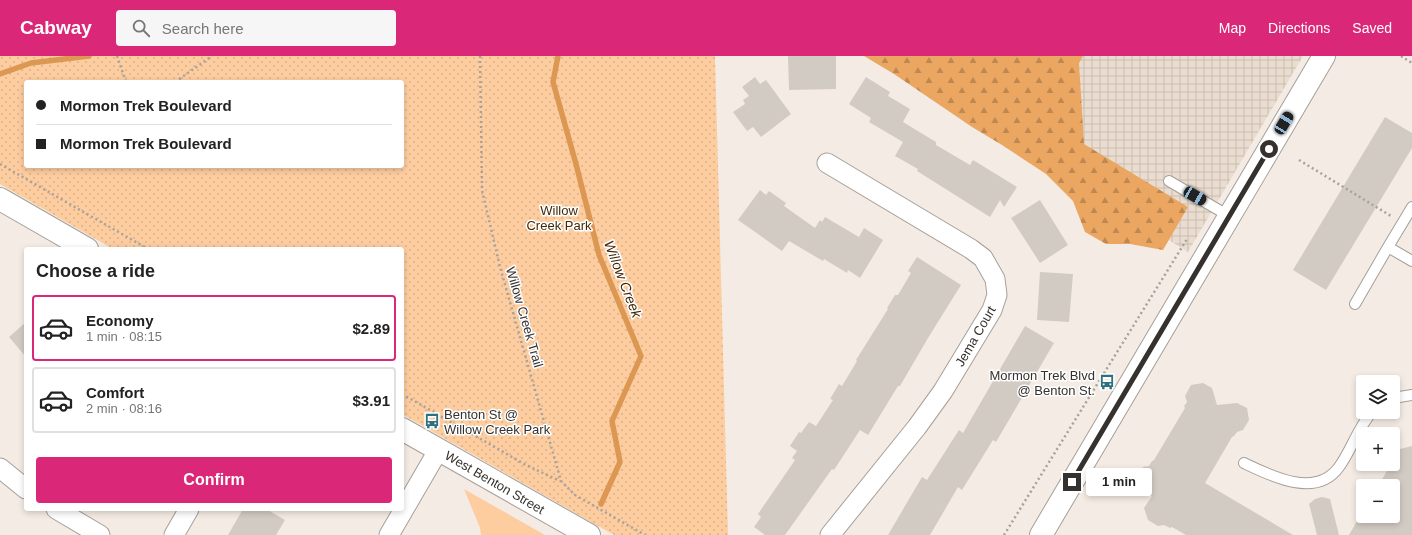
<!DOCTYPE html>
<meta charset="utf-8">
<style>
body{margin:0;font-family:Helvetica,sans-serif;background:#f6f6f6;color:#222;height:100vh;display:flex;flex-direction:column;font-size:15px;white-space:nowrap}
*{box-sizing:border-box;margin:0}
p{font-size:13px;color:#767676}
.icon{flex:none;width:22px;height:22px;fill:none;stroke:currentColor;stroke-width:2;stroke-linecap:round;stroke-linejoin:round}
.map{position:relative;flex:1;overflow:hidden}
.panel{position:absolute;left:24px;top:191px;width:380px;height:264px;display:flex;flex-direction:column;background:#fff;border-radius:4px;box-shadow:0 2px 6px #0003}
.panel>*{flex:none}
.top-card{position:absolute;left:24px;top:24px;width:380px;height:88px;border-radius:4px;box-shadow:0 2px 6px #0003;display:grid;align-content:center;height:88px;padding:0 12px;background:#fff}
.fabs{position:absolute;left:1356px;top:319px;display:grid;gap:8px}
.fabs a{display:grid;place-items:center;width:44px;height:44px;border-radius:4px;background:#fff;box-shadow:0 2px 6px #0003;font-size:20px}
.end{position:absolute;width:18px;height:18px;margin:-9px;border:5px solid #34312e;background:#fff;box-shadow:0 0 0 2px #fff}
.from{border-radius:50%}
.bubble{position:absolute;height:28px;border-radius:4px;background:#fff;box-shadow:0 2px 6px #0003;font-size:13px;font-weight:700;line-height:28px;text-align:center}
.car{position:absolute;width:12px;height:24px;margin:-12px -6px;border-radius:5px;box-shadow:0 0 3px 1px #0007;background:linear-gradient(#222 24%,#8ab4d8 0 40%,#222 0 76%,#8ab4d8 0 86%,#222 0)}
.top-card b{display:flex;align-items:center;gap:14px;height:38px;font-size:15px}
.top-card b+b{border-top:1px solid #e0e0e0}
.top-card i{width:10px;height:10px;background:#222}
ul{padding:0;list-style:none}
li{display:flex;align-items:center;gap:12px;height:66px;margin:0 8px 6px;padding:0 4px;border:2px solid #e0e0e0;border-radius:4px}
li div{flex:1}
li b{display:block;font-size:15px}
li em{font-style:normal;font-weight:700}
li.current{border-color:#db2777}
li>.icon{width:36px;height:36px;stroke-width:1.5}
h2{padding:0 12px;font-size:18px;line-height:48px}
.action{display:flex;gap:8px;margin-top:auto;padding:8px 12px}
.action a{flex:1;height:46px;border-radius:4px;background:#db2777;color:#fff;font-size:16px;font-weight:700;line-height:46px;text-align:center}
header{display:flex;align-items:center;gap:24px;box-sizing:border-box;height:56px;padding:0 20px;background:#db2777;color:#fff}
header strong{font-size:19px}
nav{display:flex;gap:22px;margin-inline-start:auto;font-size:14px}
.search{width:280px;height:36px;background:#f6f6f6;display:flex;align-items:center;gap:10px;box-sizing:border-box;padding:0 14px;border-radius:4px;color:#767676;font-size:15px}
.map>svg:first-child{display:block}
</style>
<header>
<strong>Cabway</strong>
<div class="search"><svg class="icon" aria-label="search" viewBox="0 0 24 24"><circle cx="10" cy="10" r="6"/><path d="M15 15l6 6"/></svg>Search here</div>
<nav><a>Map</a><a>Directions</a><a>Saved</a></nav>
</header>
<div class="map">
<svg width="1412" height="479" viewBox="0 0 1412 479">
<defs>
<pattern id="industrial-grid" width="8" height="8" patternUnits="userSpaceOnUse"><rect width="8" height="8" fill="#eaddd0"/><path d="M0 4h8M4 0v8" fill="none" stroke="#c9beb3"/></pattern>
<pattern id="forest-firs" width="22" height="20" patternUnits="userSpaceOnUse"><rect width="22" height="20" fill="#eba661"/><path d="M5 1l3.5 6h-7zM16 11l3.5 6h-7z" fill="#bf8850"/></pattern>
<pattern id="park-dots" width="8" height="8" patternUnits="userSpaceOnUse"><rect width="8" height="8" fill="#fdcda0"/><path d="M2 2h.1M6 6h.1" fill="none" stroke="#d9b08a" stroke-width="1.8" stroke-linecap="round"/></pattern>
</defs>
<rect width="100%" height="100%" fill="#f4ece4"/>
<path fill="url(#industrial-grid)" d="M1018 0H1303L1188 196 978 64Z"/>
<path fill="#fdcda0" d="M464 433 545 479H481L480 472Z"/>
<path fill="url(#forest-firs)" d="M864 0H1083L1079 7 1084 88 1188 151 1163 194 1130 188H1106L1085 176 1073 145 1046 118 1002 89 972 71 894 18Z"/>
<path fill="url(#park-dots)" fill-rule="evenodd" d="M0 0H715L728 479H614L402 358V193H113L0 128ZM26 26H402V110H26Z"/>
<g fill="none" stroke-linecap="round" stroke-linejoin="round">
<path stroke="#dc9853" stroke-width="5.5" d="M558 0 553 26 576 108 599 199 641 300 612 365 620 406 601 448
M0 18 31 7 89 0"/>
</g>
<path fill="#d2cbc3" d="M788 0H836V33L789 34Z
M755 21 760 28 766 24 791 58 761 81 753 71 747 75 733 56 745 48 743 44 749 40 742 31Z
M866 21 890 36 888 40 910 53 903 66 936 86V89L970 109 973 104 1017 131 1004 151 1000 144 990 161 917 115 918 113 895 100 903 86 869 66 871 62 849 48Z
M1385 61 1412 77V92L1326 234 1293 214Z
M760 134 766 139 769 135 786 147 784 150 815 172 820 164 822 166 825 161 859 181 864 172 883 184 860 222 848 214 847 217 824 203 823 205 789 185 782 195 738 164Z
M1040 144 1068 189 1040 207 1011 162Z
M917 201 961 229 928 282 900 330H898L868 379 860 374 834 414 832 413 785 479H765L754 471 761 461 758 458 795 404 792 402 797 395 790 390 799 376 801 377 809 366 816 370 833 344 830 343 839 328 842 330 857 305 856 304 888 253 887 252 895 239H898L911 217 908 215Z
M1040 216 1073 218 1069 266 1037 264Z
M26 266V301L9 281Z
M1025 270 1054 287 996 386 993 384 962 434 958 431 930 479H888L922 421 927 424 959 374 963 377Z
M1203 327 1212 332 1217 349 1237 347 1247 352 1249 364 1243 374 1237 376 1234 380 1232 381 1205 427 1293 479H1186L1172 471 1170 472 1164 469 1158 470 1148 464 1144 452 1152 440 1139 433 1136 422 1143 411 1149 410 1152 405 1154 404 1185 352 1184 350 1187 346 1185 340 1191 329Z
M1412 390V479H1349L1360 460H1393V430H1378L1391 408H1393V404L1400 393Z
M1322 441 1330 443 1339 479H1317L1309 448 1315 443Z
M243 453H266L285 464 276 479H228Z"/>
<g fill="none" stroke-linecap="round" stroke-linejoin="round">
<defs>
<path id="lane" d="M1169 125 1229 160
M1412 151 1388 191 1412 205
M1355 248 1388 191
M1393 342 1412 339
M1244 407C1271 420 1316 443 1339 411 1351 395 1358 371 1372 356"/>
<path id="street" d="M827 107 971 193 983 202 995 223 997 239 992 254 943 335 917 371 830 479
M0 412 26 433
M56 453 100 479
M174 479 189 453
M389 479 439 393"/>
<path id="secondary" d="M0 143 87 193
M402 373 589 479
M1041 479 1324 0"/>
</defs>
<use href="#lane" stroke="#a69f98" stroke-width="12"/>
<use href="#street" stroke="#a69f98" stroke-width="21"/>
<use href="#secondary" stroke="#a69f98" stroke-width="24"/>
<path stroke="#a7a19b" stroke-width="2.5" stroke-dasharray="2 3" stroke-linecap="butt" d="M117 0 126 26
M480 0 482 134 500 211 561 425 575 439 645 479
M1401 0 1412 7
M175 26 212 0
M1299 104 1391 160
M0 108 148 193
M402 338 526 409 560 425
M1004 479 1187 183"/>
<use href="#lane" stroke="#fff" stroke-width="10"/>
<use href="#street" stroke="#fff" stroke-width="19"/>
<use href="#secondary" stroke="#fff" stroke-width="22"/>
</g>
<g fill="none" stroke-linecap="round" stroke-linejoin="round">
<path stroke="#34312e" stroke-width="5" d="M1072 426 1269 93"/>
</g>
<defs>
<symbol id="bus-bare" viewBox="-9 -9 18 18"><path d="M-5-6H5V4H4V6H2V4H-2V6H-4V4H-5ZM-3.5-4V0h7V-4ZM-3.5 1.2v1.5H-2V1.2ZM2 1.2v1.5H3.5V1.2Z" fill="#2b717f" stroke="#fff" stroke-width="2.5" paint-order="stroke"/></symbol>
</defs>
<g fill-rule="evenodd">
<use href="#bus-bare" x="1096" y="315" width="22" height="22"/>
<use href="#bus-bare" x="421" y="354" width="22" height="22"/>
</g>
<g text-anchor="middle" stroke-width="3" stroke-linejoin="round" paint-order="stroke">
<g font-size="13" fill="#432809" stroke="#fff">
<text x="559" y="159">Willow<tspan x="559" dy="15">Creek Park</tspan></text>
</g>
<g font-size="13" fill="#34312e" stroke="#fff">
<text transform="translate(525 261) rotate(74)" y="5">Willow Creek Trail</text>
<text transform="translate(975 280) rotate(-60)" y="5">Jema Court</text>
<text transform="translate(495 426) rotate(30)" y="5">West Benton Street</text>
</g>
<g font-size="13" fill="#34312e" stroke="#fff" text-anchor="end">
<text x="1095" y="324">Mormon Trek Blvd<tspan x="1095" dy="15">@ Benton St.</tspan></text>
<text x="444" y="363" text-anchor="start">Benton St @<tspan x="444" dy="15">Willow Creek Park</tspan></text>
</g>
<g font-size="14" font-style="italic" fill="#412607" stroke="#fff">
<text transform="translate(623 223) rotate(69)" y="5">Willow Creek</text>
</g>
</g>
</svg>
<div class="fabs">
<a><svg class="icon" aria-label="layers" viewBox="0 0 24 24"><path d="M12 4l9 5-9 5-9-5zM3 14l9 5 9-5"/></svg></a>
<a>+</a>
<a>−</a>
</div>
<i class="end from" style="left:1269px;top:93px"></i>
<i class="end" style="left:1072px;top:426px"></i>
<div class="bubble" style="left:1086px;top:412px;width:66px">1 min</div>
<i class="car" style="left:1284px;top:67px;rotate:31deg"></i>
<i class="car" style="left:1195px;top:140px;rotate:120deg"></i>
<div class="top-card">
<b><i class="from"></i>Mormon Trek Boulevard</b>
<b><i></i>Mormon Trek Boulevard</b>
</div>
<section class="panel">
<h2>Choose a ride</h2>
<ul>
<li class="current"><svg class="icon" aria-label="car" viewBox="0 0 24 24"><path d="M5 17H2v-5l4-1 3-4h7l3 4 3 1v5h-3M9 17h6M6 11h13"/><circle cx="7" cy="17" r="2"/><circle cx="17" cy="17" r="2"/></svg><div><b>Economy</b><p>1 min · 08:15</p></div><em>$2.89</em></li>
<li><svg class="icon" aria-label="car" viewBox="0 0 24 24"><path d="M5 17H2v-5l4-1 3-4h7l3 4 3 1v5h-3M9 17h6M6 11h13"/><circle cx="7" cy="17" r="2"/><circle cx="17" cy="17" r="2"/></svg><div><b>Comfort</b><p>2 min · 08:16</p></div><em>$3.91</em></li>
</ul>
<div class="action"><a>Confirm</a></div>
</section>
</div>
